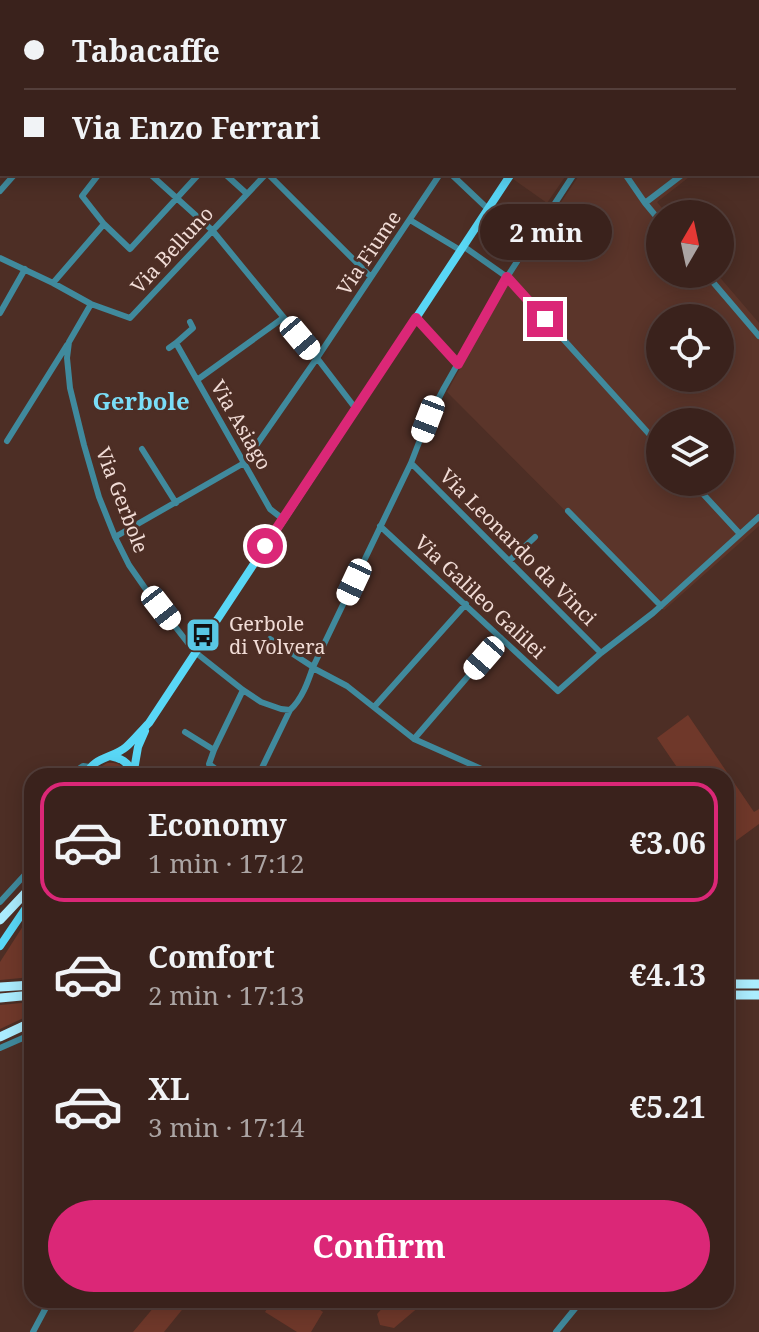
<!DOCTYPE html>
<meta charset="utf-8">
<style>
body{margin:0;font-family:"Noto Serif",serif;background:#412a25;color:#f1f3f6;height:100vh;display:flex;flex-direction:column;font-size:30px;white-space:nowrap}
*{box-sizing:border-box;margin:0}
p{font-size:26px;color:#aba4a3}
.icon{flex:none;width:44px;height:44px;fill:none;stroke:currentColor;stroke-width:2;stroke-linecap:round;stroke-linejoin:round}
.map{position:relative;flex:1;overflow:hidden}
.sheet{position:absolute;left:24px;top:768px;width:710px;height:540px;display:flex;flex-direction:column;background:#3a221c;border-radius:24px;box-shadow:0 4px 20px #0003,0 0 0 2px #543f3b}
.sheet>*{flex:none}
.hud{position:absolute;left:0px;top:0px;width:760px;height:176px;box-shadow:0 4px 20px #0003,0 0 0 2px #543f3b;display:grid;align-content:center;height:176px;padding:0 24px;background:#3a221c}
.needle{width:52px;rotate:9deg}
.fabs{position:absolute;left:646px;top:200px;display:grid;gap:16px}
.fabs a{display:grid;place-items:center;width:88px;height:88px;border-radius:50%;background:#3a221c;box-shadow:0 4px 20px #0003,0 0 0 2px #543f3b;font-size:40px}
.end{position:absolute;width:36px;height:36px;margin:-18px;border:10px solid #db2777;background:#fff;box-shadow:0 0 0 4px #fff}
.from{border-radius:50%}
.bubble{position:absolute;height:56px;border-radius:28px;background:#3a221c;box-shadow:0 4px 20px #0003,0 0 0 2px #543f3b;font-size:26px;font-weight:700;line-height:56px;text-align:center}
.car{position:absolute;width:24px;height:48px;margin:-24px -12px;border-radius:10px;box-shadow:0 0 6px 2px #0007;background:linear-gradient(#fff 24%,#345 0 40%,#fff 0 76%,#345 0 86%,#fff 0)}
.hud b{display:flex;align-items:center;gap:28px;height:76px;font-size:30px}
.hud b+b{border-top:2px solid #543f3b}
.hud i{width:20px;height:20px;background:#f1f3f6}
ul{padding:14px 0 0;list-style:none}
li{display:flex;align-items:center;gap:24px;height:120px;margin:0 16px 12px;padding:0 8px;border:4px solid transparent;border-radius:24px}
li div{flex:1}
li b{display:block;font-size:30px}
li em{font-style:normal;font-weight:700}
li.selected{border-color:#db2777}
li>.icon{width:72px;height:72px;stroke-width:1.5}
.action{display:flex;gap:16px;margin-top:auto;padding:16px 24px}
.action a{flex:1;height:92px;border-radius:48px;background:#db2777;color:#fff;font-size:32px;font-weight:700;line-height:92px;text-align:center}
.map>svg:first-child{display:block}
</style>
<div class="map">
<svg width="759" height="1332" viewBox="0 0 759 1332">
<rect width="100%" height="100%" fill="#4d2e25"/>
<path fill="#5b352a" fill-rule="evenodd" d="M388 0H615L614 2H390Z
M516 174H567L547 203 513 179Z
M580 174H693L657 202 667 214H660V274H717L759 323V526L664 610 447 392 510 278ZM660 318H720V378H660ZM660 422H720V482H660Z"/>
<path fill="#6f382a" d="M688 715 754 812 759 809V824L733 843 726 835V776H683L657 738Z
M107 763C118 762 125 766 129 776H93L97 769Z
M32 912V977L0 980V962Z
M32 1002V1014L0 1029V1005Z
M160 1300H190L164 1332H133Z
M273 1300H306L323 1312 311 1332H297L265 1312Z
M390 1300H427L394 1328 380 1325 377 1314Z"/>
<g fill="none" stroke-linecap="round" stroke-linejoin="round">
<path stroke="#408a9d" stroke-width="6" d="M453 0 455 2
M461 0 464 2
M734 0 735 2
M666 2 668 0
M0 14 2 18
M758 33 759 34
M758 117 759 116
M99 174 82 196 104 224
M150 174 212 230 317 358 356 409
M225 174 246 193
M268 174 371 277
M451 174 488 209
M625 174 645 203 660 221
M0 191 15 174
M645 203 683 174
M410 220 460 250
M463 246 507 277 660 446
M0 258 53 283 91 304 130 318 266 174
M706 274 759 336
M53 283 104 224 130 249 199 174
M91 304 69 342 67 358 70 388 84 445 99 497 115 537 129 565 145 588 195 652 243 690 261 702 281 709 290 710
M0 313 25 269
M416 318 458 364
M176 343 193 328 190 322
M169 348 176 343 270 509 283 519
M197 380 283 318
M7 441 67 345
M142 449 176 503
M411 463 601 653
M692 482 740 534
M568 511 661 606
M380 526 558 691 601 653 653 613 759 517
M115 537 244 463 317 358 440 174
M509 561 535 537
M270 639 313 667
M313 668 347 686 414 739 486 771 493 776
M374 707 466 604
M185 732 214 750
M414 739 501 638
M77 776 80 768 83 766 90 767
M225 776 209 764 214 750 243 690
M258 776 290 710C302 699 308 682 313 667L411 463 428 419 444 388 507 277 574 174
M0 902 32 867
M0 1048 32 1034
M33 1332 50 1300
M556 1332 582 1300"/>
<path stroke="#59d7f6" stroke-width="8" d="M624 2 625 0
M110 756C121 758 128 762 133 773
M86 776C93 756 112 759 126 747 134 740 141 731 149 723L511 174
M133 776 138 747 145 731
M0 946 32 899"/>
<path stroke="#abecfe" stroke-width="9" d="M0 920 32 886
M726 984H759
M0 987 32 985
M726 995H759
M0 998 32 995
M0 1037 32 1022"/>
</g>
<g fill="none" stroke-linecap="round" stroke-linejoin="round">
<path stroke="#db2777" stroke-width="10" d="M265 546 416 318 458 364 507 277 545 319"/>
</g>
<defs>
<symbol id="bus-square" viewBox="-11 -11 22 22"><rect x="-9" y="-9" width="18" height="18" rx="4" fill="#59c8e4" stroke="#4d2e25"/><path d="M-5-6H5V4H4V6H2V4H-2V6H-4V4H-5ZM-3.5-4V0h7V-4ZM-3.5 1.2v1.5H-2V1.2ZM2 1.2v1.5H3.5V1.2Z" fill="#111"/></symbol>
</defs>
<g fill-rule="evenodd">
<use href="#bus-square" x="183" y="615" width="40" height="40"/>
</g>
<g text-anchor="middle" stroke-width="6" stroke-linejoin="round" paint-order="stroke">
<g font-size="20" fill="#f1dcd6" stroke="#4d2e25">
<text transform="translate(172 250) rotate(-47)" y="7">Via Belluno</text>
<text transform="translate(369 253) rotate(-56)" y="7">Via Fiume</text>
<text transform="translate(241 425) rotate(60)" y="7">Via Asiago</text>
<text transform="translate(122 500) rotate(69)" y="7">Via Gerbole</text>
<text transform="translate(518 547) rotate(45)" y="7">Via Leonardo da Vinci</text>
<text transform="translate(480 597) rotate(43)" y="7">Via Galileo Galilei</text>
</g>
<g font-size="20" fill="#f1dcd6" stroke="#4d2e25" text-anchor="start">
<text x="229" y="631">Gerbole<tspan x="229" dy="23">di Volvera</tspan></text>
</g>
<g font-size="24" font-weight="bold" fill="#7addf7" stroke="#4d2e25">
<text x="141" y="410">Gerbole</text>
</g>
</g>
</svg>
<div class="fabs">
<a><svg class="needle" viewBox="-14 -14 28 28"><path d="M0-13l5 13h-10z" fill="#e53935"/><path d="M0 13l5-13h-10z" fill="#aba4a3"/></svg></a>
<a><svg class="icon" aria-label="locate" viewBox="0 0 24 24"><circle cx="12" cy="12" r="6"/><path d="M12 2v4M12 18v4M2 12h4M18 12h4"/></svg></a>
<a><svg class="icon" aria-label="layers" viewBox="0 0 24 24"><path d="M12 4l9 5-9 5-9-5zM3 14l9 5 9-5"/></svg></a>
</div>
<i class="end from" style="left:265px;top:546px"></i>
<i class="end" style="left:545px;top:319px"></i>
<div class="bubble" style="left:480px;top:204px;width:132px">2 min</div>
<i class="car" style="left:300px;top:338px;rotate:140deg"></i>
<i class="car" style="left:428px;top:419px;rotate:201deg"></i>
<i class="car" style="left:354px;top:582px;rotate:205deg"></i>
<i class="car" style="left:161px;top:608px;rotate:142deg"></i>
<i class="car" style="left:484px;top:658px;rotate:221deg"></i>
<div class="hud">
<b><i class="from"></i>Tabacaffe</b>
<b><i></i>Via Enzo Ferrari</b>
</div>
<section class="sheet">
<ul>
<li class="selected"><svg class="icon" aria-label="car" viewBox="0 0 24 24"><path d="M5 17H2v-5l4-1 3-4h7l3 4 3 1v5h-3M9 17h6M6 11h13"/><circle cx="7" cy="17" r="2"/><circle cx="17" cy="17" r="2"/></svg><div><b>Economy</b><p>1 min · 17:12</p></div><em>€3.06</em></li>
<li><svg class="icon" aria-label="car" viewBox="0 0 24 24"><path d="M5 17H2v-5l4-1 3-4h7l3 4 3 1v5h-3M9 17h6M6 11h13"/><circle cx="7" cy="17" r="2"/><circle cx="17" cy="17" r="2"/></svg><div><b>Comfort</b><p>2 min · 17:13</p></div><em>€4.13</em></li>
<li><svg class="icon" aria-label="car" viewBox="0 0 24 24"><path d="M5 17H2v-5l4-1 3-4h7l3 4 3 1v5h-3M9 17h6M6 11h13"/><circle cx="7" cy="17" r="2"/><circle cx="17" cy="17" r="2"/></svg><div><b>XL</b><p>3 min · 17:14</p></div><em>€5.21</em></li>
</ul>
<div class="action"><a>Confirm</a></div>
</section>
</div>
